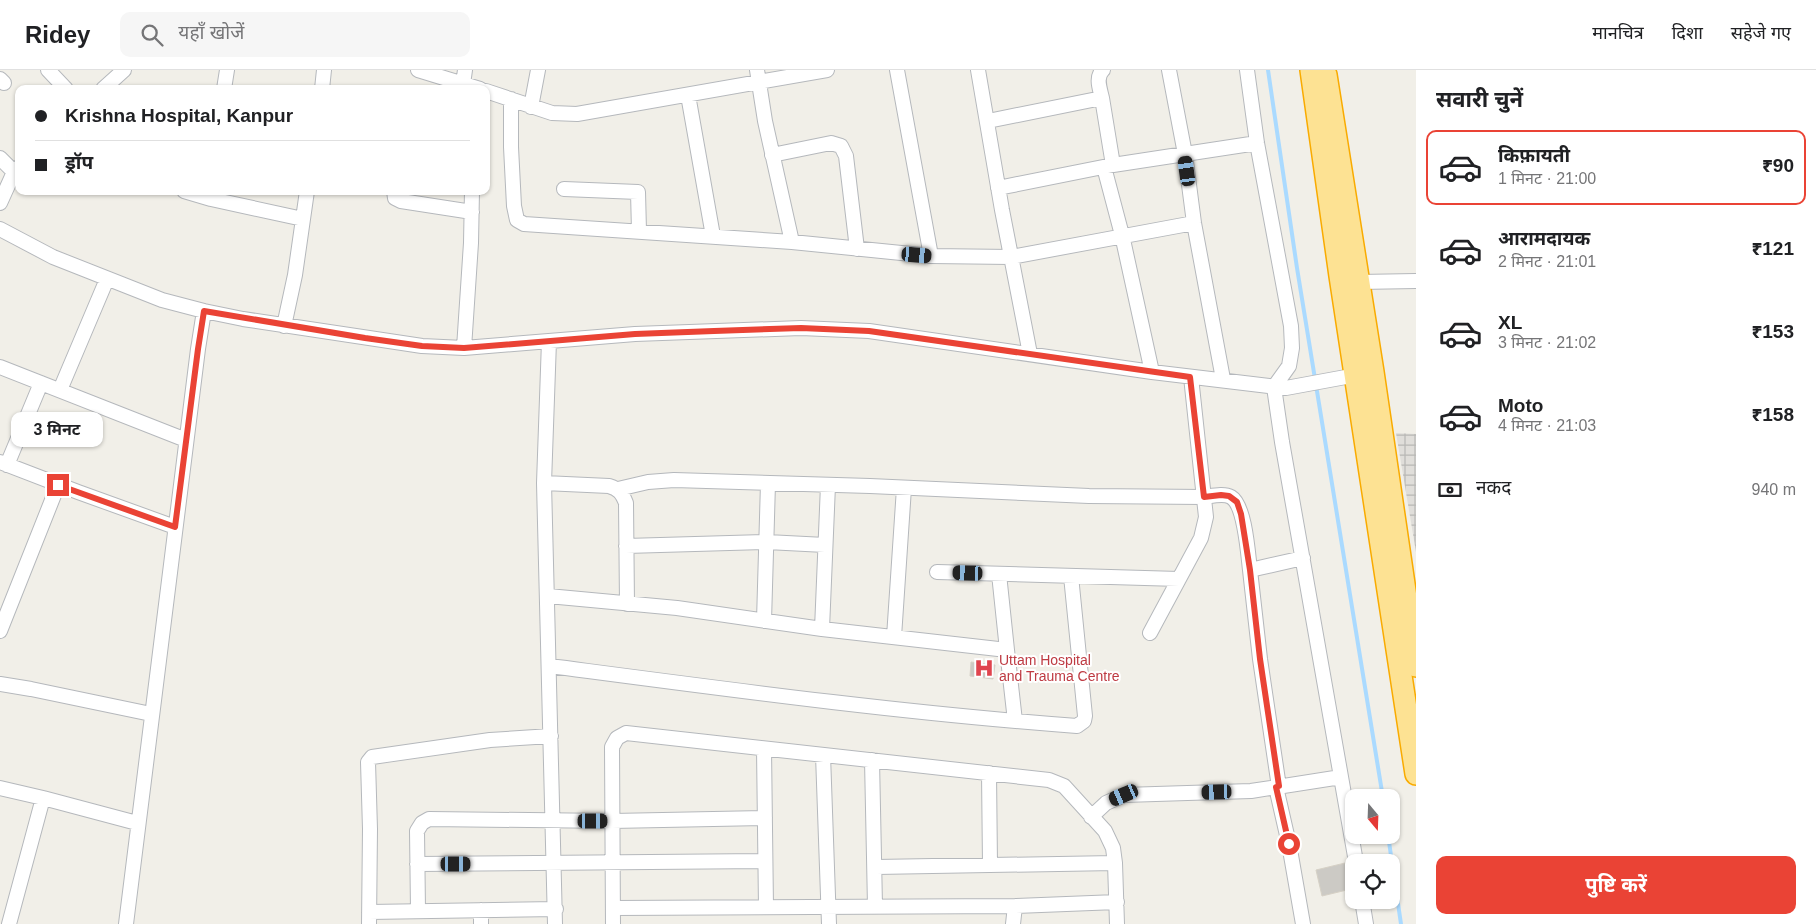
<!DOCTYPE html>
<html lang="hi">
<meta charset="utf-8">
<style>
body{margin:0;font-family:Helvetica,"Noto Sans Devanagari",sans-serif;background:#f6f6f6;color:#202124;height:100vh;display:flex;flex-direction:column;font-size:19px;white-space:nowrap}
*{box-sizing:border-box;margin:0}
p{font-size:16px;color:#757577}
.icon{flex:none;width:28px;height:28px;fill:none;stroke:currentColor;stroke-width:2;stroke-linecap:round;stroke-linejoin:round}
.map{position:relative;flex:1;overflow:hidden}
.panel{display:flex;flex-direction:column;background:#fff;width:400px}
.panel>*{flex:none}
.top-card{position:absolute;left:15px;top:15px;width:475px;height:110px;border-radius:10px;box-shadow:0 1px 4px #0004;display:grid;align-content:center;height:110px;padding:0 20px;background:#fff}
.needle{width:32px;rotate:161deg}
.fabs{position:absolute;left:1345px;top:719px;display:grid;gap:10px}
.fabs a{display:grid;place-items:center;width:55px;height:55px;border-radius:10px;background:#fff;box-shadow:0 1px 4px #0004;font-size:25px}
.end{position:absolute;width:22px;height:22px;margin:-11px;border:6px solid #ea4335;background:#fff;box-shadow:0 0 0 2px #fff}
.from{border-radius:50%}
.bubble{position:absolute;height:35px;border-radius:10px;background:#fff;box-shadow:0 1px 4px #0004;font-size:16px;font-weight:700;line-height:35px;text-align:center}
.car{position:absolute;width:15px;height:30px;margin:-15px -8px;border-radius:6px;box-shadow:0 0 4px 1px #0007;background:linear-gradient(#222 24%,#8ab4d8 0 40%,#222 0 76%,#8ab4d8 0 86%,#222 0)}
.top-card b{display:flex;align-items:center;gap:18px;height:48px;font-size:19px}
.top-card b+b{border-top:1px solid #e0e0e0}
.top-card i{width:12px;height:12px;background:#202124}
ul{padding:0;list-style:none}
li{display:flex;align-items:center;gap:15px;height:75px;margin:0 10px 8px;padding:0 10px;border:2px solid transparent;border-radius:10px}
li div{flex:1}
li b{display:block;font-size:19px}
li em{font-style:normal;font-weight:700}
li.selected{border-color:#ea4335}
li>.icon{width:45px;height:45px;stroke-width:1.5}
h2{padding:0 20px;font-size:22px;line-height:60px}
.pay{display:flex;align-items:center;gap:12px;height:55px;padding:0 20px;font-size:19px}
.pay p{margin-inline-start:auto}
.primary-button{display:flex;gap:10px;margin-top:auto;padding:10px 20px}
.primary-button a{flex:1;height:58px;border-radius:10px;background:#ea4335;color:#fff;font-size:20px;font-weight:700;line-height:58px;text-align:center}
header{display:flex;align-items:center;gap:30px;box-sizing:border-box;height:70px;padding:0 25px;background:#fff;border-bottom:1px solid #e0e0e0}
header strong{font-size:24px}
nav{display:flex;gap:28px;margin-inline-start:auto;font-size:18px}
.search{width:350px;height:45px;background:#f6f6f6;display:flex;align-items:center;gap:12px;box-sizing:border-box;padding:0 18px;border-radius:10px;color:#757577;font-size:19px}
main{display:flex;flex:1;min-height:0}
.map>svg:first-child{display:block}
</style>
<header>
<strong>Ridey</strong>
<div class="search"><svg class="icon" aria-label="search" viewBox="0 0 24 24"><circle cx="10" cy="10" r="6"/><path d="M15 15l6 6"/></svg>यहाँ खोजें</div>
<nav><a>मानचित्र</a><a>दिशा</a><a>सहेजे गए</a></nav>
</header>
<main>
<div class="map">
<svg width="1416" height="854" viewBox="0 0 1416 854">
<defs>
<pattern id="industrial-grid" width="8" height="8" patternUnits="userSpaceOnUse" patternTransform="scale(1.25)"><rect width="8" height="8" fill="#e0deda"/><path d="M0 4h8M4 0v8" fill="none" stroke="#b9b8b5"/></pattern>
</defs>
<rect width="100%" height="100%" fill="#f1efe8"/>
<path fill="url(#industrial-grid)" d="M1396 363 1416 364V482Z"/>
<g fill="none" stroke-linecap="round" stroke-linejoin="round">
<path stroke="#aadaff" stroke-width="4" d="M1268 0 1297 198 1383 728
M1388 765 1401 854"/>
</g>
<path fill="#cccac5" stroke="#d6d1c6" d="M971 592 995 595 993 609 970 606Z
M1345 793 1351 819 1322 826 1316 800Z"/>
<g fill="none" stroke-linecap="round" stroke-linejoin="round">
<defs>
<path id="minor" d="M48 0 66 19
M418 0 480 19
M757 0 765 51 792 172
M897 0 931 186
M978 0 1002 140 1030 284
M1169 0 1185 84 1194 153 1223 309
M1247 0 1257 73 1291 256 1292 278 1289 296 1274 317 1282 372 1356 792
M0 9 4 13
M463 14 465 0
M103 19 124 0
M224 19 227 0
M322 19 324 0
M486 21 552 43 577 44 827 0
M688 25 713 166
M1102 28C1100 19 1095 7 1103 0
M511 29V77L514 136 517 150 524 154 792 172 931 186 1011 187 1194 153
M531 37 538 0
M988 51 1102 28 1113 95
M772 85 831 73 841 76 846 86 857 179
M0 88 14 102 19 97
M1104 97 1122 165 1152 302
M998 118 1113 95 1257 73
M564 119 638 122 639 161
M184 121 211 129 303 149
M394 121 395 128 401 131 472 142
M0 133 14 102
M0 159 53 187 162 230 204 241 243 249 422 276 464 278 635 264 801 258 869 261 1152 302 1286 318 1362 304
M1359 212 1416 211
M284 256 295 205 307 121
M549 271 544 413 555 854
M464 278 471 173 472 121
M0 297 186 370
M60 320 107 209
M0 392 78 422 175 457
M7 395 41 313
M544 413 609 416C619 419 622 423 626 433L627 534
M618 419 648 412 674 410 870 416 1089 426 1204 427C1212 426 1224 423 1231 427 1245 435 1248 484 1250 500
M626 476 767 472 825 475
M937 502 1179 509
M548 526 677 538 822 559 1007 580 999 504
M764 551 768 413
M822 559 828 415
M0 561 58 415
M1150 563 1201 468 1206 447 1191 307
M894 567 904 418
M1007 580 1015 651
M550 596C725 619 901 643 1077 656L1084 651 1085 646 1071 506
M0 614 31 619 151 644
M764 679 766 837
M823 685 829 854
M872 690 875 836
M989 703 990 795
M1276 717 1289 774 1303 854
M1279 717 1260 589 1250 500 1303 488
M0 718 43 728 137 753
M1091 747 1106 733 1124 725 1251 721 1341 707
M417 794 765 791
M876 797 1115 793 1117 854
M1362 830 1366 854
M613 838 1015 836 1117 832
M418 840 417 761 422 753 429 749 612 751 765 748
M481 840V854
M369 842 556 839
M9 854 43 728
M126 854 198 279 204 241
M369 854 370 759 368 692 372 687 490 670 551 666
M613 854 612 677 617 668 626 663 1049 710 1064 716 1105 761 1113 778 1115 793
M1013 854 1015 836"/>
<path id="highway" d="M1311 0 1340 206 1416 704
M1326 5 1373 302 1416 596"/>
</defs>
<use href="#minor" stroke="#b5b8bc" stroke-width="16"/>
<use href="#highway" stroke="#f9ab00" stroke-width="24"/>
<use href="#minor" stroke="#fff" stroke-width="14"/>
<use href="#highway" stroke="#fde293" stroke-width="21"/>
</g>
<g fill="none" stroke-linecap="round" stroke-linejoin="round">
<path stroke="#ea4335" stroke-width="6" d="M58 415 175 457 198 279 204 241 365 268 422 276 464 278 635 264 714 261 801 258 869 261 1190 307 1204 427 1221 425 1229 426 1237 432 1241 444 1250 500 1260 589 1279 716 1276 717 1289 774"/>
</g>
<defs>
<symbol id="hospital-bare" viewBox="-9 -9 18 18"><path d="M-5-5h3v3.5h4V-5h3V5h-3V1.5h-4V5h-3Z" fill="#e0444e" stroke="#fff" stroke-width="2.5" paint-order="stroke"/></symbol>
</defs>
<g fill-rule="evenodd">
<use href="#hospital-bare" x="970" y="584" width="28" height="28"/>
</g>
<g text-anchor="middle" stroke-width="4" stroke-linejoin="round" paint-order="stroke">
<g font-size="14" fill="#be3a42" stroke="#fff" text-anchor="start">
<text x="999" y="595">Uttam Hospital<tspan x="999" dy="16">and Trauma Centre</tspan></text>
</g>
</g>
</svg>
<div class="fabs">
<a><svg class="needle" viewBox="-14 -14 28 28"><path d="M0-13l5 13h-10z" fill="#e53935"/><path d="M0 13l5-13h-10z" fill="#757577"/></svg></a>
<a><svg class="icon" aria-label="locate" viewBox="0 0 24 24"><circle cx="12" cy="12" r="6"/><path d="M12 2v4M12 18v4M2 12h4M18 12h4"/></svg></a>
</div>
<i class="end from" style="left:1289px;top:774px"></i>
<i class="end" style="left:58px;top:415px"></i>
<div class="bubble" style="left:11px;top:342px;width:92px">3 मिनट</div>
<i class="car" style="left:1187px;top:101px;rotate:352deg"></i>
<i class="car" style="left:917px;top:185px;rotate:95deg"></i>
<i class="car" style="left:968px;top:503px;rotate:272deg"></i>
<i class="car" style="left:1217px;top:722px;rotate:268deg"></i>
<i class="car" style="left:1124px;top:725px;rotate:247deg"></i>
<i class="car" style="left:593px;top:751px;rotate:90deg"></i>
<i class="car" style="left:456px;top:794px;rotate:90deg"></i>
<div class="top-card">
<b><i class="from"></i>Krishna Hospital, Kanpur</b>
<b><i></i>ड्रॉप</b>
</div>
</div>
<section class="panel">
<h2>सवारी चुनें</h2>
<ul>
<li class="selected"><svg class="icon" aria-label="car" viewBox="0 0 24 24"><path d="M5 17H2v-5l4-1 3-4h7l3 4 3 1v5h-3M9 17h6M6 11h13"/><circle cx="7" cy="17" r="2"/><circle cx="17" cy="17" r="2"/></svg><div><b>किफ़ायती</b><p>1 मिनट · 21:00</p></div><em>₹90</em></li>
<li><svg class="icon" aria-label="car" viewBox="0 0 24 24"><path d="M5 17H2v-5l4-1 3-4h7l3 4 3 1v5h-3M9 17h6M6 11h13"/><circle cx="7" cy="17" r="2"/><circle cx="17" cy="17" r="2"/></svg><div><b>आरामदायक</b><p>2 मिनट · 21:01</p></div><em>₹121</em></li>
<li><svg class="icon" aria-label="car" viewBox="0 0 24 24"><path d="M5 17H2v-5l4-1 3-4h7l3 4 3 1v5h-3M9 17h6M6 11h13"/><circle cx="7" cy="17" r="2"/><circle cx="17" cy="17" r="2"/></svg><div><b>XL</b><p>3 मिनट · 21:02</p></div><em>₹153</em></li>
<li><svg class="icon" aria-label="car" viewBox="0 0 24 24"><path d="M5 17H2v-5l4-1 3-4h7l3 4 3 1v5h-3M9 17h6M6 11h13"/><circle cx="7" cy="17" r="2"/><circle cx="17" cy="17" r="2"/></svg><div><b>Moto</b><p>4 मिनट · 21:03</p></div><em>₹158</em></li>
</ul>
<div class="pay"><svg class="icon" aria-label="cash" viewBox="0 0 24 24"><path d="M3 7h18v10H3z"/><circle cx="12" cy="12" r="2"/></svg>नकद<p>940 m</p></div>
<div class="primary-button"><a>पुष्टि करें</a></div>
</section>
</main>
